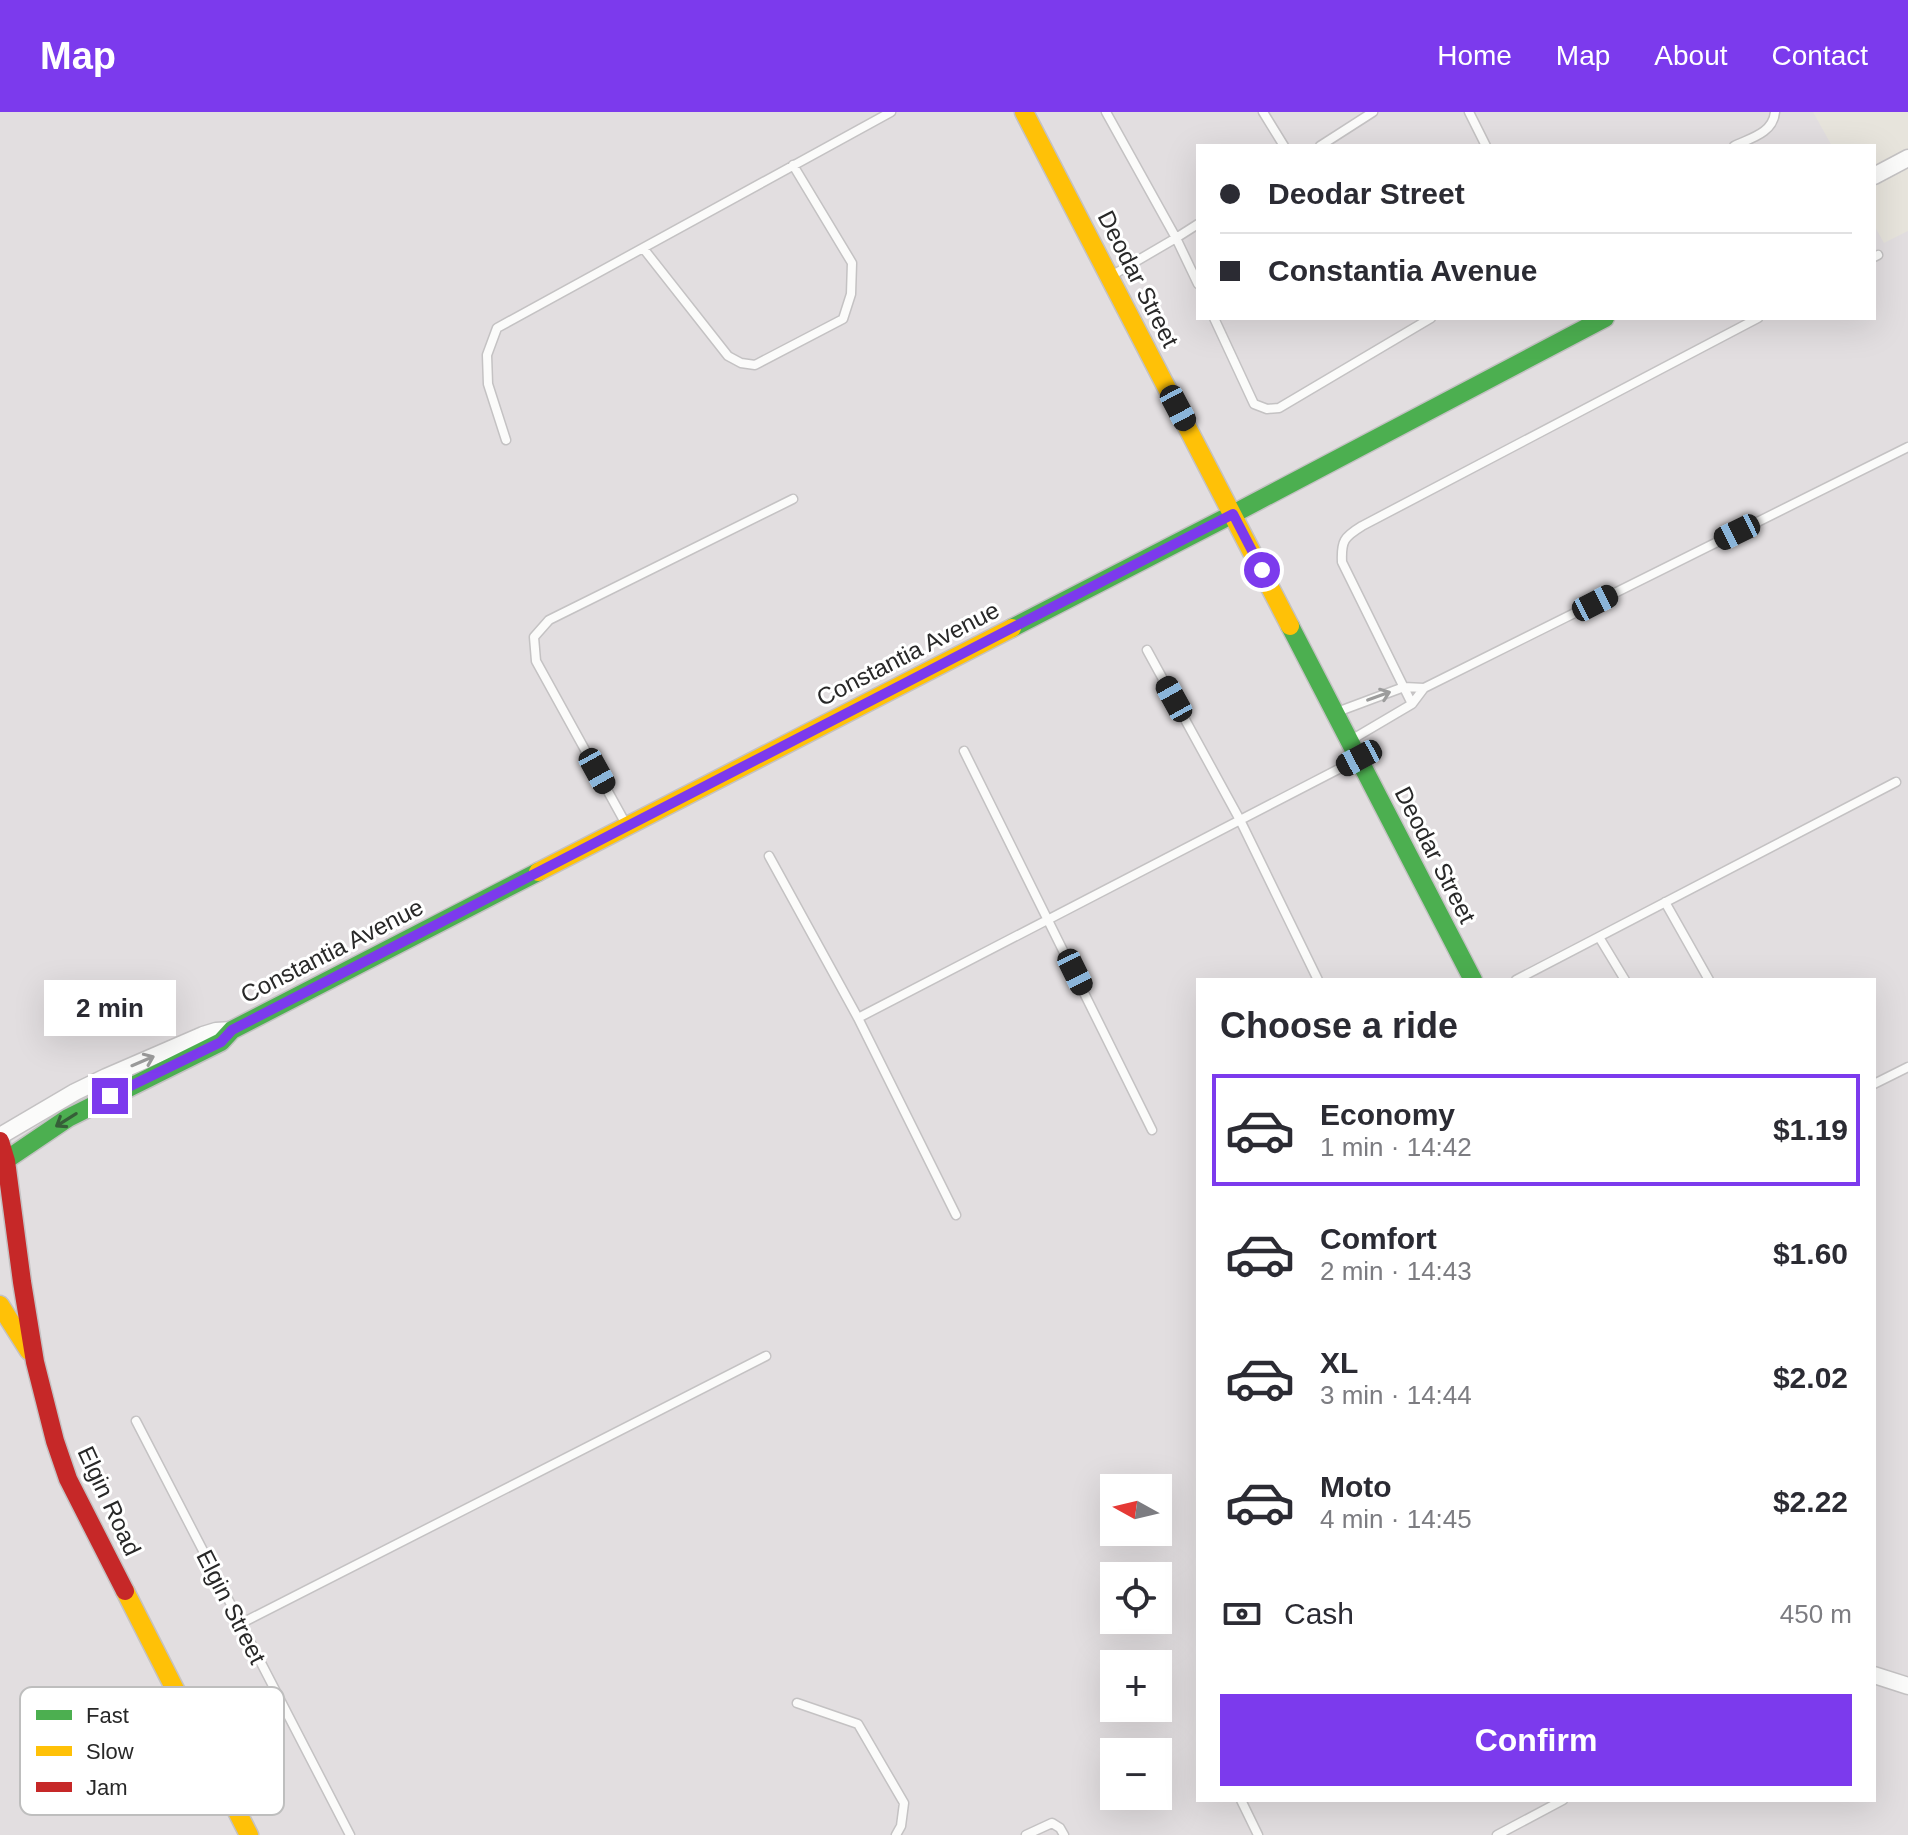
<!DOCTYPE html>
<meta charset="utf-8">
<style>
body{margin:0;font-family:Helvetica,sans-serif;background:#f7f7f7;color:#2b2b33;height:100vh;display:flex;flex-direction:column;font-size:30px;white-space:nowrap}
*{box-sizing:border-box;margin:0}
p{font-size:26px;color:#7c7c81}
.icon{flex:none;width:44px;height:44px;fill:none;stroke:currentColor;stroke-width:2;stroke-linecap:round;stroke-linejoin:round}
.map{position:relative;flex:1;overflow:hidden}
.details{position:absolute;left:1196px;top:866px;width:680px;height:824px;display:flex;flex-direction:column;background:#fff;border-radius:0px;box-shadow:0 8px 32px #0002}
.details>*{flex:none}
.top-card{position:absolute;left:1196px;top:32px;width:680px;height:176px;border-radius:0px;box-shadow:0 8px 32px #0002;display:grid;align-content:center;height:176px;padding:0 24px;background:#fff}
.needle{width:52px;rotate:278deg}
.fabs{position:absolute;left:1100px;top:1362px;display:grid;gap:16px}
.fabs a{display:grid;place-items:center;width:72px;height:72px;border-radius:0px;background:#fff;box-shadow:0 8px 32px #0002;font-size:40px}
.end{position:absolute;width:36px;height:36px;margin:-18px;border:10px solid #7c3aed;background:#fff;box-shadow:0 0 0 4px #fff}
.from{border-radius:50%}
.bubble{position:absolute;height:56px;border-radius:0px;background:#fff;box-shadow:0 8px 32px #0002;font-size:26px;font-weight:700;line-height:56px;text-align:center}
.car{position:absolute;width:24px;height:48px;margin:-24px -12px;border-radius:10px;box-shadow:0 0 6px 2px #0007;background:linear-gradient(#222 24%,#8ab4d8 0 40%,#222 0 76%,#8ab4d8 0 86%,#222 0)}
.top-card b{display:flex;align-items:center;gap:28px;height:76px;font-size:30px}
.top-card b+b{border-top:2px solid #e1e1e2}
.top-card i{width:20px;height:20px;background:#2b2b33}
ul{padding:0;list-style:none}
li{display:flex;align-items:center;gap:24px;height:112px;margin:0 16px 12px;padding:0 8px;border:4px solid transparent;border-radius:0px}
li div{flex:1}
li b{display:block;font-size:30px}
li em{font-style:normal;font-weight:700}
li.selected{border-color:#7c3aed}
li>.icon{width:72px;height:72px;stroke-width:1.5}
h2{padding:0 24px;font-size:36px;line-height:96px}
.pay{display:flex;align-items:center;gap:20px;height:88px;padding:0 24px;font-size:30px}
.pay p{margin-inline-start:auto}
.cta{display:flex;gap:16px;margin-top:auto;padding:16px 24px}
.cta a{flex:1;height:92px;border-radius:0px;background:#7c3aed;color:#fff;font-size:32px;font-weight:700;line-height:92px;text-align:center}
header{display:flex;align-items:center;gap:48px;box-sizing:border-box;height:112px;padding:0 40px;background:#7c3aed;color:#fff}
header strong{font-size:38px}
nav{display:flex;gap:44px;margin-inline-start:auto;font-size:28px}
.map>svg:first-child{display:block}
</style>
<header>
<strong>Map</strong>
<nav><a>Home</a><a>Map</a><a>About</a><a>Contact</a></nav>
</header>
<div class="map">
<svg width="1908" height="1723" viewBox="0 0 1908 1723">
<rect width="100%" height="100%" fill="#e7e4dc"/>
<path fill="#e2dee0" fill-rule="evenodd" d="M0 0H1813L1832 34H1198V206H1874V113L1884 131 1908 119V1723H0ZM1198 868H1874V1688H1198ZM1114 1376H1158V1420H1114ZM1114 1464H1158V1508H1114ZM1114 1552H1158V1596H1114ZM1114 1640H1158V1684H1114Z"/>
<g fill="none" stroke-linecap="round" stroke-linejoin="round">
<defs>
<path id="lane" d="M1106 0 1176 126 1198 112
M1263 0 1284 34
M1469 0 1486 34
M1320 34 1373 0
M1734 34C1751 26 1773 21 1775 0
M643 136 728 244 741 251 755 253 843 207 851 182 852 151 793 53
M1874 145 1878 143
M1111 164 1176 126 1198 172
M1214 206 1254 292 1267 297 1279 296 1431 206
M506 328 488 272 487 243 497 216 891 0
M1147 538 1240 708 1318 868
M1412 592 1342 450C1341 429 1344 425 1362 414L1758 206
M1337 600 1404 575 1424 576
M1351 628 1412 592 1424 576 1908 335
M964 639 1152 1018
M627 714 536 549 534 525 549 508 793 387
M769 744 858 906 956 1103
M1665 790 1709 868
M1599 825 1625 868
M1516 868 1896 670
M858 906 1358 647
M1874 972 1908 955
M136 1309 350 1723
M240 1512 766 1244
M797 1591 858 1612 904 1691 901 1714 896 1723
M1241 1688 1258 1723
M1026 1723 1052 1711 1060 1716 1064 1723
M1497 1723 1563 1688"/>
<path id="street" d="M1874 64 1908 46
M0 1024 75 980 106 965 203 923 216 919 232 918
M1874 1563 1908 1574"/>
<path id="fast" d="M1290 514 1473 868
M1012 516 1233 402 1605 206
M0 1052 68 1006 221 930 232 918 538 760"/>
<path id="slow" d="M1024 0 1290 514
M538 760 1012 516
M0 1193 29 1239
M125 1479 249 1723"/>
<path id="jam" d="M0 1029 6 1049 22 1170 35 1250 55 1329 68 1367 125 1479"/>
</defs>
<use href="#lane" stroke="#c4c2c3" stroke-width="11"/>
<use href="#street" stroke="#c4c2c3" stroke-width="19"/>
<use href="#fast" stroke="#c4c2c3" stroke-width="21"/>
<use href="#slow" stroke="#c4c2c3" stroke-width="21"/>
<use href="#jam" stroke="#c4c2c3" stroke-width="21"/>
<use href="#lane" stroke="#fbfbfa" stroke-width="8"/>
<use href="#street" stroke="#fbfbfa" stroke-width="16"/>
<use href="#fast" stroke="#4caf50" stroke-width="18"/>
<use href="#slow" stroke="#ffc107" stroke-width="18"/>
<use href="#jam" stroke="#c62828" stroke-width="18"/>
</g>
<defs><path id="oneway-shaft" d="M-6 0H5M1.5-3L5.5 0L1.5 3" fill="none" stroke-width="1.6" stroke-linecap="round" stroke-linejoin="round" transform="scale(2)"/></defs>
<g stroke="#9c9c9c">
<use href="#oneway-shaft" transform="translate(1379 584) rotate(-20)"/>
<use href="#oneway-shaft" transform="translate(143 949) rotate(-23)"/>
</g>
<use stroke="#365e38" href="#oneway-shaft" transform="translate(66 1008) rotate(148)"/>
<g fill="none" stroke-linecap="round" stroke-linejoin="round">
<path stroke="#7c3aed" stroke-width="10" d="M110 984 221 930 232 918 1233 402 1262 458"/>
</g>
<g text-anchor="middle" stroke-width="6" stroke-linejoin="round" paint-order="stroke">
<g font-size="24" fill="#282828" stroke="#fff">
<text transform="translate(1138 167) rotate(63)" y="8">Deodar Street</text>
<text transform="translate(908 542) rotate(-27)" y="8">Constantia Avenue</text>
<text transform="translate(1435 743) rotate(63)" y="8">Deodar Street</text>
<text transform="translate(332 839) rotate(-27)" y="8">Constantia Avenue</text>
<text transform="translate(109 1389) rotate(65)" y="8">Elgin Road</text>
<text transform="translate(231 1495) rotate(63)" y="8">Elgin Street</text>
</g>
</g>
<rect x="20" y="1575" width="264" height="128" rx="12" fill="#fff" stroke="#bebebe" stroke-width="2"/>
<rect x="36" y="1598" width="36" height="10" fill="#4caf50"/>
<rect x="36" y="1634" width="36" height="10" fill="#ffc107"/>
<rect x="36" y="1670" width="36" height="10" fill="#c62828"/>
<g font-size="22" fill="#282828">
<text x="86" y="1611">Fast</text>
<text x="86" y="1647">Slow</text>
<text x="86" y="1683">Jam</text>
</g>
</svg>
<div class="fabs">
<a><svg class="needle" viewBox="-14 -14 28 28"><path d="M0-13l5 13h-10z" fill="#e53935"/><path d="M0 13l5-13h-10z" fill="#7c7c81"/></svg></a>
<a><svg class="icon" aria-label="locate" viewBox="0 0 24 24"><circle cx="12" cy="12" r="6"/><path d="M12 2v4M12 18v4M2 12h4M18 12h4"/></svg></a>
<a>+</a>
<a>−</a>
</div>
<i class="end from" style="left:1262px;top:458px"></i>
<i class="end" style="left:110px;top:984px"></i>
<div class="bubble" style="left:44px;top:868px;width:132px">2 min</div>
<i class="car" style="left:1178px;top:296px;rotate:152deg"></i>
<i class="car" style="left:1737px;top:420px;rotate:244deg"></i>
<i class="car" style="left:1595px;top:491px;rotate:63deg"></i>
<i class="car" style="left:1174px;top:587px;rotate:331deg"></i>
<i class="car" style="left:1359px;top:646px;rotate:242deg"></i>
<i class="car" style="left:597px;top:659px;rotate:151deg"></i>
<i class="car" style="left:1075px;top:860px;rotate:154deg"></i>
<div class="top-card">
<b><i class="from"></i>Deodar Street</b>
<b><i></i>Constantia Avenue</b>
</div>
<section class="details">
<h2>Choose a ride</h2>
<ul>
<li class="selected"><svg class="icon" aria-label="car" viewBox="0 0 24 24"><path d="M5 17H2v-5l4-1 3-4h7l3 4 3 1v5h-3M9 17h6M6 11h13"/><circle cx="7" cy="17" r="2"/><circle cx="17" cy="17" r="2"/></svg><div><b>Economy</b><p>1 min · 14:42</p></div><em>$1.19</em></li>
<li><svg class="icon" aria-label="car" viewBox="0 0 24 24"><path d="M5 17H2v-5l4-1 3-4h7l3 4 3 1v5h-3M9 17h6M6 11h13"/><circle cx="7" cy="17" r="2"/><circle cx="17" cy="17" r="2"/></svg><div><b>Comfort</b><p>2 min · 14:43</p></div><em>$1.60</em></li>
<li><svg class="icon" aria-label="car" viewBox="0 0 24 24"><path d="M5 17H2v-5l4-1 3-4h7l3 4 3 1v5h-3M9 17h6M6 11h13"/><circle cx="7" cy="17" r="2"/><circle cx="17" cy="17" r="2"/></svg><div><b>XL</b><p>3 min · 14:44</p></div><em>$2.02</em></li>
<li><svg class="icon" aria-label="car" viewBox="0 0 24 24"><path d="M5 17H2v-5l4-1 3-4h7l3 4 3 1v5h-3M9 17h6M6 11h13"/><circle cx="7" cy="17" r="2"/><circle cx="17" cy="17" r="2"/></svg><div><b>Moto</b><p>4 min · 14:45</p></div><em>$2.22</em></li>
</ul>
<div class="pay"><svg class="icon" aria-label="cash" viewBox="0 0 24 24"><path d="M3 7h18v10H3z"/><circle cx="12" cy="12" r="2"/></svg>Cash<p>450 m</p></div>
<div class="cta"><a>Confirm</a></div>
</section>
</div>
